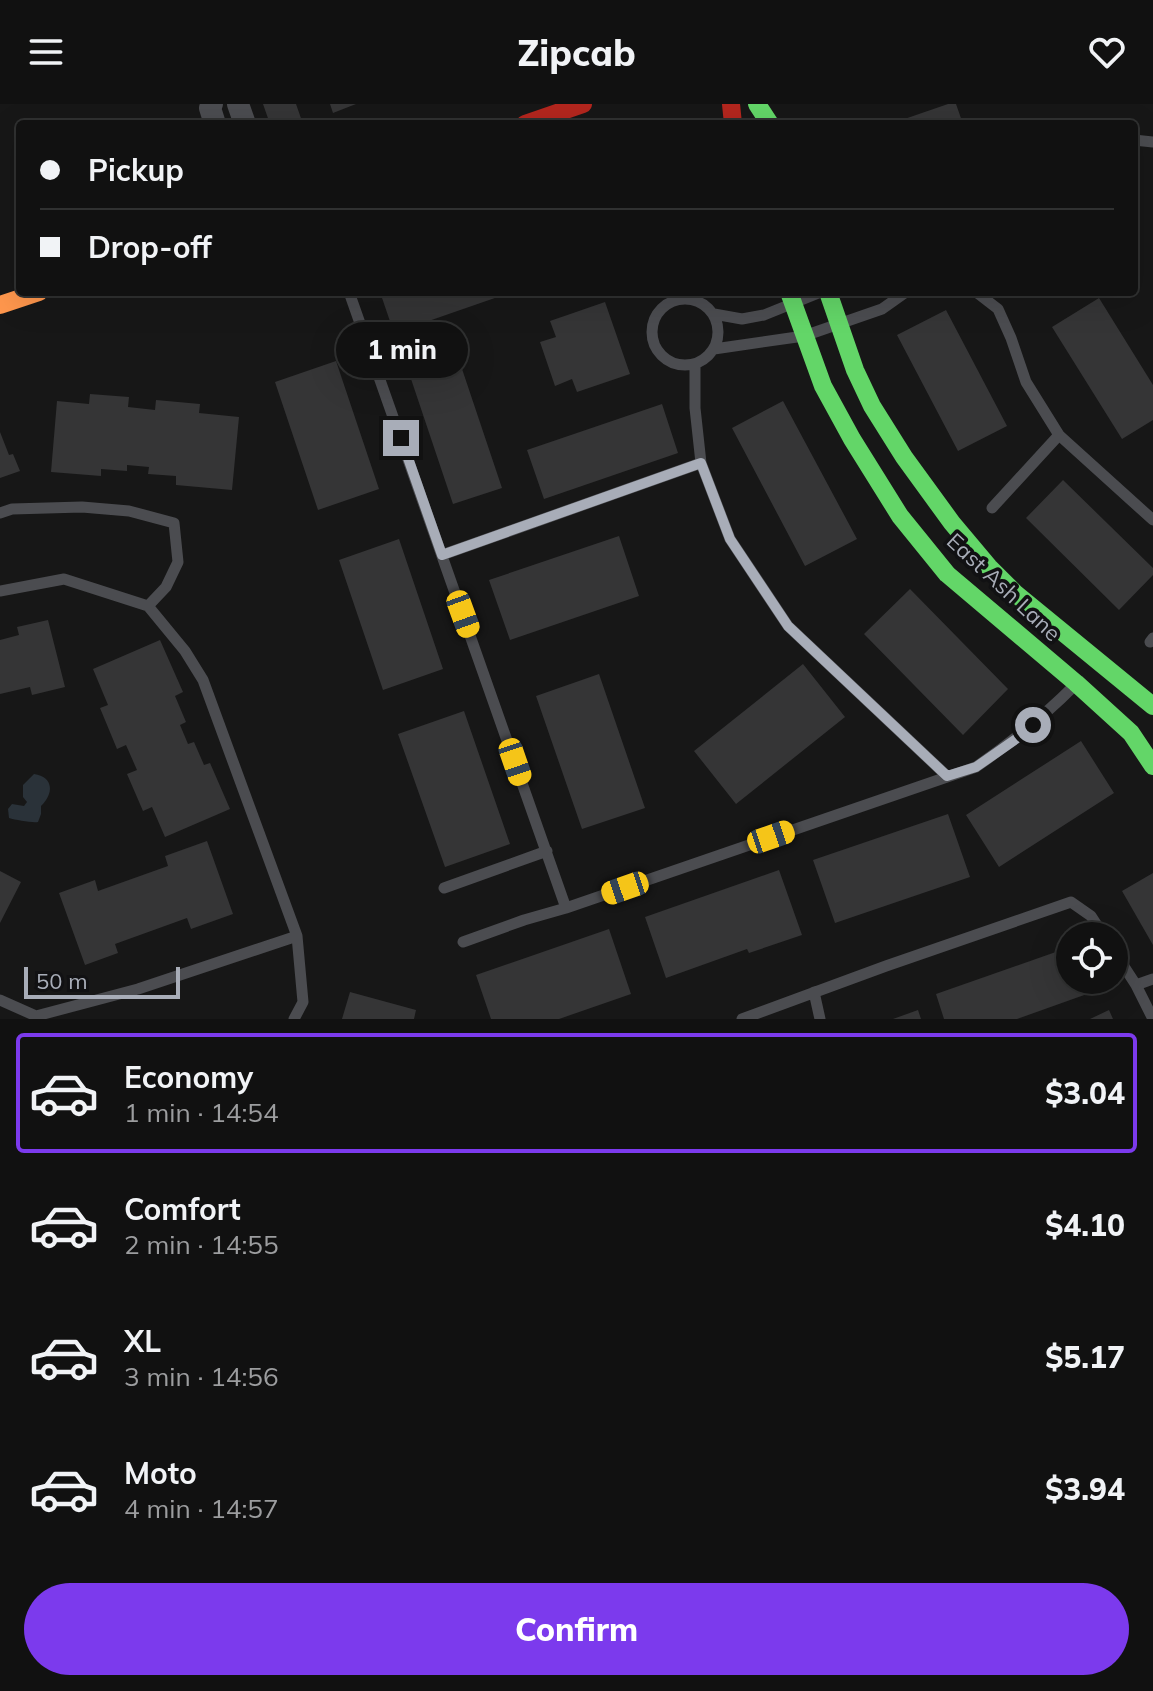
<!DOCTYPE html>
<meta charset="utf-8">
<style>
body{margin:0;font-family:Mulish,sans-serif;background:#1a1a1a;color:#f1f3f6;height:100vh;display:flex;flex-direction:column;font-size:30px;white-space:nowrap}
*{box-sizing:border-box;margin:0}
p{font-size:26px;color:#9c9d9f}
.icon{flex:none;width:44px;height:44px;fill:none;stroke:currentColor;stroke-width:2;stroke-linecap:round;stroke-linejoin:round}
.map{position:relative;height:915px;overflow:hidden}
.panel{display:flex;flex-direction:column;background:#111;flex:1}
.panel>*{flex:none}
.hud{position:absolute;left:16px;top:16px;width:1122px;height:176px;border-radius:8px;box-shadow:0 8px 32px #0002,0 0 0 2px #303131;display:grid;align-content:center;height:176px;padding:0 24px;background:#111}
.fabs{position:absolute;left:1056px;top:818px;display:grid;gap:16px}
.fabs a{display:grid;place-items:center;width:72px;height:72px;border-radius:50%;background:#111;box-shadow:0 8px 32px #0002,0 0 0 2px #303131;font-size:40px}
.scale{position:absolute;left:24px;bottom:20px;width:156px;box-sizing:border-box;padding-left:8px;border:4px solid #a8adb8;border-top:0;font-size:22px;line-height:28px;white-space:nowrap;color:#a8adb8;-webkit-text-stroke:6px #111113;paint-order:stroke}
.end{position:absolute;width:36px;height:36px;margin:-18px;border:10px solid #a8adb8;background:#111;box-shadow:0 0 0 4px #111}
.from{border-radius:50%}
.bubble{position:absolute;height:56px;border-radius:28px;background:#111;box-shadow:0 8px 32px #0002,0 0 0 2px #303131;font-size:26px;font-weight:800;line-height:56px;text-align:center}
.car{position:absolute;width:24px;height:48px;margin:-24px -12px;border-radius:10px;box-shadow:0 0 6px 2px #0007;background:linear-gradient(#f5c518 24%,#345 0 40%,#f5c518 0 76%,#345 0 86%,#f5c518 0)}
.hud b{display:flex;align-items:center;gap:28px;height:76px;font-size:30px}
.hud b+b{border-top:2px solid #303131}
.hud i{width:20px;height:20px;background:#f1f3f6}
ul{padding:14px 0 0;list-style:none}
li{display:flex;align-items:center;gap:24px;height:120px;margin:0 16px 12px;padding:0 8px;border:4px solid transparent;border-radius:8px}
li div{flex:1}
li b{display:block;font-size:30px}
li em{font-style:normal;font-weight:800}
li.active{border-color:#7c3aed}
li>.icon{width:72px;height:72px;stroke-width:1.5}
.action{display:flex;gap:16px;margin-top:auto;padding:16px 24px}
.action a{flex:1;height:92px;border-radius:48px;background:#7c3aed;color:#fff;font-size:32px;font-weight:800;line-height:92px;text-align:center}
header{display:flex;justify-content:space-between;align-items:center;height:104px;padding:0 24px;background:#111;font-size:36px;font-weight:800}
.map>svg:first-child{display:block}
</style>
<header><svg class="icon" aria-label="menu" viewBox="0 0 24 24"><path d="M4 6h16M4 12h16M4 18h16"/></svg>Zipcab<svg class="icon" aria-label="heart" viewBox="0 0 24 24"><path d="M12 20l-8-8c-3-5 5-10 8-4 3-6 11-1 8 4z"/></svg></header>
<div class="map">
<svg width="1153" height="915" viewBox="0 0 1153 915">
<rect width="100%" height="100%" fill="#171717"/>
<path fill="#2a3239" d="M34 670C54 673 54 690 41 702V710L38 718C32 719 16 716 9 714L8 705 12 700 24 702 27 698 23 693V681Z"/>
<path fill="#353536" d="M263 0H296L303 20H270Z
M330 0H356L333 9Z
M948 0H956L963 20H890Z
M380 188H512L394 229Z
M1099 194 1153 281V316L1122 335 1052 223Z
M605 198 630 270 577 288 572 275 555 282 540 238 556 233 550 217Z
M946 206 1007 322 958 347 897 231Z
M457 250 502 384 453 400 408 266Z
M336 257 379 385 318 406 275 278Z
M90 290 129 293 128 303 155 306 156 296 200 300 199 309 239 313 232 386 176 381V372L148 370 149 363 127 361V367L101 365V372L51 368 57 297 89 300Z
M783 297 857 435 805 462 732 324Z
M662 300 678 349 544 395 527 346Z
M0 328 9 351 13 350 20 367 0 374Z
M1063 376 1153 464V471L1119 506 1026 414Z
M619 432 639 492 510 536 489 476Z
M399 435 443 565 383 586 339 456Z
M910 485 1008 585 963 631 864 530Z
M48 516 65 583 32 591 30 583 0 590V536L19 531 17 523Z
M160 536 183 588 175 592 186 618 180 621 188 640 194 638 204 661 210 659 230 705 165 733 152 703 143 707 127 670 137 666 126 641 117 645 100 604 108 601 93 565Z
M803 560 845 613 736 700 694 647Z
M599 570 645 704 582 725 536 592Z
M464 607 510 740 445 763 398 630Z
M1081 637 1114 689 999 763 966 711Z
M948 710 970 773 835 819 813 756Z
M207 737 233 810 191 825 187 814 115 840 118 849 85 861 59 789 95 776 98 787 168 762 165 752Z
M779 766 802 831 749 849 747 845 666 874 645 813Z
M0 767 21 778 0 819Z
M1153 769V841L1122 787Z
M609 825 631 890 559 915H491L476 871Z
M1070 843V876H1082L1087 890 1017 915H944L936 890Z
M350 888 416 906 414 915H342Z
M918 906 921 915H893Z
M1109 906 1113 915H1090Z"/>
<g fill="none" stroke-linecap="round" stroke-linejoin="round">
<path stroke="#4b4c50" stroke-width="11" d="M1134 36 1153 38
M349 188 566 804 976 663C1012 638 1044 612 1075 581
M947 188H961
M976 188 998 205 1011 234 1026 278 1059 331 1153 416
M652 228a33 33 0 1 1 66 0a33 33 0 1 1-66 0Z
M714 210 742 215 764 211 821 188
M714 245 804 232 882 205 906 188
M695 260V304L701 359 730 435 788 522 947 672
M992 404 1059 331
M0 409 12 405 82 403 129 407 174 419 178 458 166 483 148 502
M442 451 701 359
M0 487 64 475 148 502 185 547 203 576 297 832 303 898 294 915
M1150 538 1153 534
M444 784 547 747
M463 838 524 816 566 804
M1114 847 1136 881 1153 875
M1136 881 1153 915
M814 888 820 915
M0 896 36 912 138 885 297 832
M742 915 886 862 1071 798 1091 812 1104 832"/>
<path stroke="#4b4c50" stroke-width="22" d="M212 0 210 4 215 20
M238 0 245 20"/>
<path stroke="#63d668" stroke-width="18" d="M757 0 770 20
M789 188 823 282 852 335 900 412 947 470 1076 579 1131 629 1153 662
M828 188 855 266 872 302 904 353 952 419 989 463 1016 490 1153 602"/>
<path stroke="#ff974d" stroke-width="18" d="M0 201 39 188"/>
<path stroke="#b3261e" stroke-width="18" d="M731 0 733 20
M525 20 583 0"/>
</g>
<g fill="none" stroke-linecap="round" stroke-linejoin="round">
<path stroke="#a8adb8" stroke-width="10" d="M401 334 442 451 701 359 730 435 788 522 947 672 976 663 1016 635 1033 621"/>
</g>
<g text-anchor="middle" stroke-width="7" stroke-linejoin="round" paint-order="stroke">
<g font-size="22" fill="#a8adb8" stroke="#111113">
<text transform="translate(1004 483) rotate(43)" y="8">East Ash Lane</text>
</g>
</g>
</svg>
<div class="fabs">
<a><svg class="icon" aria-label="locate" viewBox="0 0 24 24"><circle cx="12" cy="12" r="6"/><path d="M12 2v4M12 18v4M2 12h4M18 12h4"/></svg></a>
</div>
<div class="scale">50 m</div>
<i class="end from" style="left:1033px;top:621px"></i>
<i class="end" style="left:401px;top:334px"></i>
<div class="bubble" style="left:336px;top:218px;width:132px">1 min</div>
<i class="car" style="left:463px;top:510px;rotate:160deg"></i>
<i class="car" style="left:515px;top:658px;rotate:161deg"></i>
<i class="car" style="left:771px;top:733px;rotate:71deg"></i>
<i class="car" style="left:625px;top:784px;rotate:251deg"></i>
<div class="hud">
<b><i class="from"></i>Pickup</b>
<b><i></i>Drop-off</b>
</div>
</div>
<section class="panel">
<ul>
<li class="active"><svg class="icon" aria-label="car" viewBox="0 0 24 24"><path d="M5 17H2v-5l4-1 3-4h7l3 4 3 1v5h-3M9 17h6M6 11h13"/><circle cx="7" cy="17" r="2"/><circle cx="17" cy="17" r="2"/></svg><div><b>Economy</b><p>1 min · 14:54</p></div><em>$3.04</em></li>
<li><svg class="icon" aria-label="car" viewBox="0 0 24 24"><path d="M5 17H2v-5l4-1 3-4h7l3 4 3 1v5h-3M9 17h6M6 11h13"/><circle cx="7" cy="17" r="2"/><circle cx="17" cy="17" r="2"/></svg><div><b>Comfort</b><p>2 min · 14:55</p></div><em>$4.10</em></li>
<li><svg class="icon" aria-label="car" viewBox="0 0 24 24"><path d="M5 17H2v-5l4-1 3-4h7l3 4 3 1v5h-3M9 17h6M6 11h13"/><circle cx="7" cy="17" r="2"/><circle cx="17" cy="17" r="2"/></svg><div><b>XL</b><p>3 min · 14:56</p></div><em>$5.17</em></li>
<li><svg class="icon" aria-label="car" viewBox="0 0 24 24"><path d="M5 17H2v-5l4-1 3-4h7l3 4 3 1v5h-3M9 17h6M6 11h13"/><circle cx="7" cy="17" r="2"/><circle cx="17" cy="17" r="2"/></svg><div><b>Moto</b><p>4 min · 14:57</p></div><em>$3.94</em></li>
</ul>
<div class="action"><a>Confirm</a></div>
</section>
